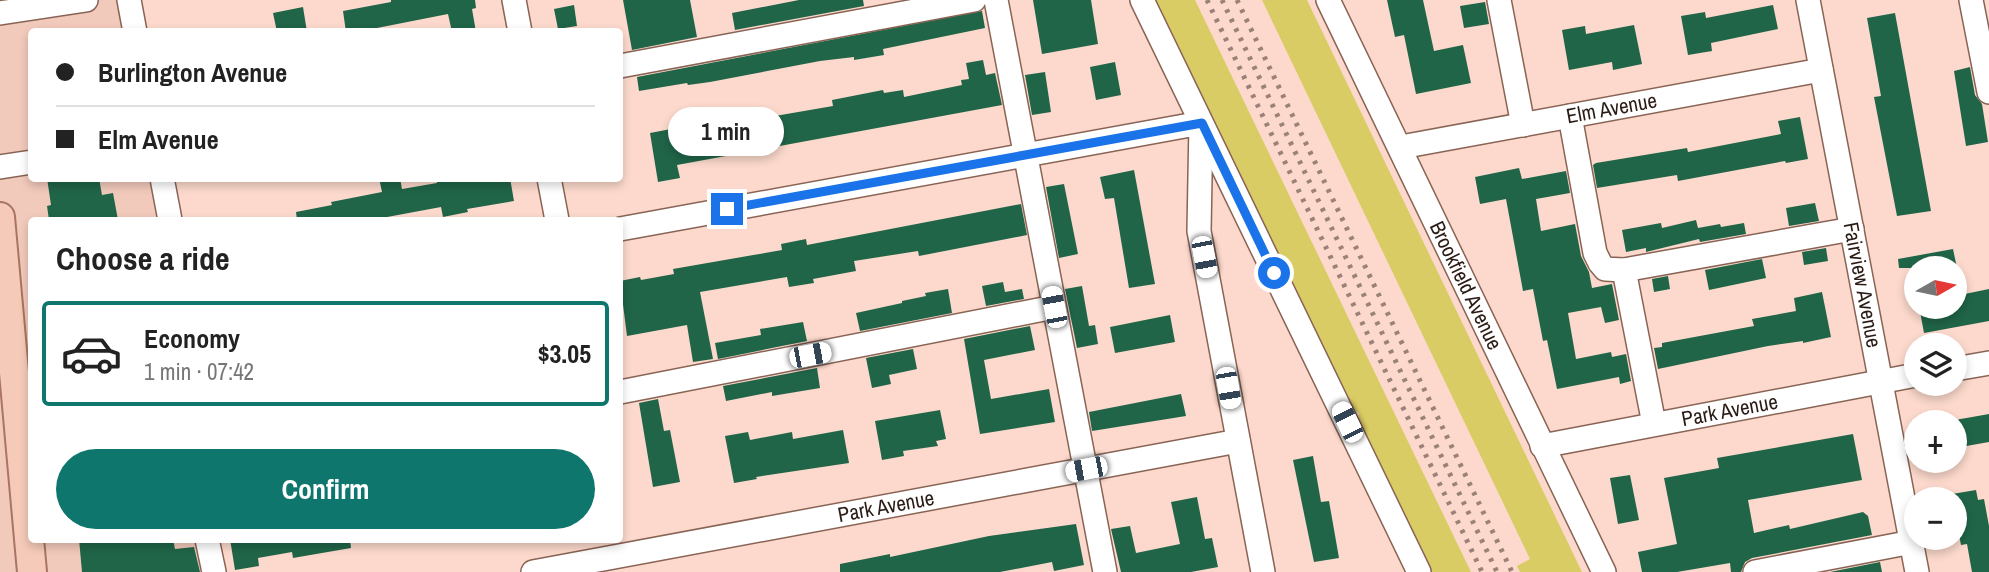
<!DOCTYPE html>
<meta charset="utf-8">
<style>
body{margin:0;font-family:"Archivo Narrow",sans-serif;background:#f2f2f2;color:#222;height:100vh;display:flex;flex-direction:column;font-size:26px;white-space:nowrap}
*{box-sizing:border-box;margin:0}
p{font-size:23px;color:#767676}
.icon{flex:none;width:38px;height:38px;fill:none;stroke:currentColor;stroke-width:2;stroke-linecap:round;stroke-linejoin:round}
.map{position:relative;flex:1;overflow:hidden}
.details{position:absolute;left:28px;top:217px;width:595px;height:326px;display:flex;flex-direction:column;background:#fff;border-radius:7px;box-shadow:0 4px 10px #0003}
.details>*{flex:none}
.guide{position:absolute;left:28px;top:28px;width:595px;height:154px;border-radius:7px;box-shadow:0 4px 10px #0003;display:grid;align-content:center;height:154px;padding:0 28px;background:#fff}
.needle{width:46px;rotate:81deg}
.buttons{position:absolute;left:1904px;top:256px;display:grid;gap:14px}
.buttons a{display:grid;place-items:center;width:63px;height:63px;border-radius:50%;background:#fff;box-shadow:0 4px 10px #0003;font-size:35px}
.end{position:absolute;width:32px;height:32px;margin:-16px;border:9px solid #1a73e8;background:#fff;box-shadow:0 0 0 4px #fff}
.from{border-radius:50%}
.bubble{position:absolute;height:49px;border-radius:24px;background:#fff;box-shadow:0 4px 10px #0003;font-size:23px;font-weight:700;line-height:49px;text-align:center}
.car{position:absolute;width:21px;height:42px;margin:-21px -10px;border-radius:9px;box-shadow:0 0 5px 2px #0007;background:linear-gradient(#fff 24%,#345 0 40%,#fff 0 76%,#345 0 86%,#fff 0)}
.guide b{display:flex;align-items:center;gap:24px;height:66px;font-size:26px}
.guide b+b{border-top:2px solid #e0e0e0}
.guide i{width:18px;height:18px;background:#222}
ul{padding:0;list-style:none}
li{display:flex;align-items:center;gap:21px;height:105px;margin:0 14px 10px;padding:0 14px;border:4px solid transparent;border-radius:7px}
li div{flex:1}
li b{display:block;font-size:26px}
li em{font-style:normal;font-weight:700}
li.active{border-color:#0f766e}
li>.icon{width:63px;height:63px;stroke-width:1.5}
h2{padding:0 28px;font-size:32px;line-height:84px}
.action{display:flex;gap:14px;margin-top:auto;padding:14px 28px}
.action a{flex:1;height:80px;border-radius:42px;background:#0f766e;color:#fff;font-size:28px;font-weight:700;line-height:80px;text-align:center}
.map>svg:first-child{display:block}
</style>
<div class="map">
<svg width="1989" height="572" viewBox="0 0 1989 572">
<rect width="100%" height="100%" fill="#fcd9cc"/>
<path fill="#f2cabb" d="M0 0H129L135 31 32 32V178L163 179 171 220H32V539H208L214 572H0Z"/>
<path fill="#dacc64" d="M1155 0H1195L1471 572H1431L1358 423 1359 413 1351 409 1284 268 1283 258 1276 252Z
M1262 0H1307L1582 572H1520L1517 566 1530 559Z"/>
<path fill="#206548" d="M391 0H475L476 8 472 9 476 32H452L448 14 377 28V32H346L343 11 391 2Z
M623 0H690L697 37 632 50Z
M799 0H863L864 6 735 30 732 13Z
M1033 0H1091L1098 44 1042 54Z
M1387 0H1423L1434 51 1463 45 1471 83 1416 94 1404 35 1395 37Z
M1485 2 1489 24 1464 28 1460 6Z
M574 5 577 26 558 29 554 9Z
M1773 5 1778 29 1711 43 1712 51 1688 55 1681 16 1705 12 1706 18Z
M303 7 307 32H277L273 13Z
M982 11 985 28 883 49 884 55 854 60V57L820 61 710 82 688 85 687 83 639 91 637 77Z
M1895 13 1931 211 1897 216 1874 97 1881 96 1867 18Z
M1634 25 1642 64 1613 70 1612 62 1569 70 1562 30 1585 26 1586 34Z
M983 60 986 75 995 73 1002 105 677 165 680 178 658 182 650 133 671 129 673 141 776 122 775 116 833 106 832 100 883 90 884 93 903 90 904 97 962 85 961 80 969 79 966 63Z
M1115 62 1121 95 1096 100 1090 67Z
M1970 67 1975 95 1982 104 1988 142 1966 146 1954 71Z
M1045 72 1051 112 1032 115 1025 75Z
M1800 117 1808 159 1786 163 1785 161 1678 181 1677 175 1597 188 1593 165 1596 163 1687 148 1688 152 1781 134 1778 121Z
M1519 168 1522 179 1566 171 1570 193 1536 199 1541 231 1575 224 1581 256 1589 272 1592 288 1612 284 1619 320 1605 323 1601 307 1568 313 1576 359 1611 352 1612 357 1626 354 1631 381 1620 384 1619 377 1557 389 1547 340 1543 341 1533 289 1523 291 1506 199 1480 204 1475 177Z
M1134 170 1155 284 1129 288 1114 198 1105 199 1100 177Z
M47 178H99L102 195 113 193 118 220H49L47 206 51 205Z
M379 178H400L402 189 437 183 436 178H510L514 201 467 209 468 212 443 217 441 207 371 220H297L296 212 332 205 331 202 382 192Z
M1064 184 1078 254 1059 258 1046 187Z
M1815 203 1819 221 1789 226 1786 208Z
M1021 204 1027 235 919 256 918 251 854 261 856 271 813 279 814 283 789 287 787 277 700 292 713 359 693 362 687 325 627 336 620 281 640 277 641 280 674 274 673 269 782 250 781 244 806 239 807 245Z
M1696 220 1698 228 1720 224 1721 227 1744 223 1746 234 1700 242 1699 239 1646 252V248L1626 252 1622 230 1661 223 1662 228Z
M1826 248 1828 261 1804 265 1802 252Z
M1953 249 1957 268H1899L1898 259Z
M1762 259 1766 278 1709 290 1705 270Z
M1668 276 1670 289 1654 292 1652 279Z
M1003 282 1005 292 1022 289 1024 299 986 306 982 286Z
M1082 286 1089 326 1095 325 1098 344 1077 348 1065 289Z
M948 289 952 313 860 331 856 313 902 303V301L926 296 925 293Z
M1989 289V321L1924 333 1919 306H1955V296Z
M1822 292 1831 337 1803 343V341L1768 346 1658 369 1654 348 1662 347V343L1754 326 1752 319 1796 311 1794 298Z
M1170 315 1175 342 1115 353 1110 327Z
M803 322 807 341 718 359 715 343 761 335 760 329Z
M1030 326 1035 350 984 360 991 399 1049 389 1055 422 980 434 964 339Z
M913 349 917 369 889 375 891 384 872 388 866 358Z
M817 368 820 388 772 396V392L726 401 723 386Z
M1181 394 1186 416 1092 431 1089 412Z
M658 399 664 431 670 430 680 482 653 487 639 403Z
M940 410 946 439 936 441 938 446 903 451 904 456 882 460 875 421Z
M1989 414V442L1955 448V420Z
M843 430 849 463 756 477 757 479 734 483 725 436 748 432 750 440 792 432 793 439Z
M1853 434 1862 480 1748 500 1754 533 1789 525 1790 529 1863 512 1868 516 1872 535 1752 558 1745 562 1741 572H1731L1730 563 1677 572H1642L1638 552 1677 544 1664 478 1719 468 1717 458Z
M1313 456 1321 502 1329 501 1339 558 1314 562 1293 460Z
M1630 475 1639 520 1618 524 1610 478Z
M1976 490 1978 500 1984 499 1989 526V572H1972L1967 544 1961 545 1955 514V499L1952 494Z
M1197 497 1205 539 1212 538 1218 567 1191 572H1121L1111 529 1130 526 1136 553 1180 544 1171 502Z
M1076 524 1084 565 1054 571 1052 562 1000 572H840V564L890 554V557L989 536Z
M79 539H173L175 549 194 547 200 572H82Z
M230 539H350L351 548 293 558 292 552 258 558 259 566 235 570Z
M1880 562 1882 572H1830Z"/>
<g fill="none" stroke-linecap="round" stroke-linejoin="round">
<defs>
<g id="minor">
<path d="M129 0 135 32"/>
<path d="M514 0 520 32"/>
<path d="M996 0 1105 572"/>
<path d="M1142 0 1419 572"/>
<path id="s1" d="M1328 0 1604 572"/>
<path d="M1499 0 1523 125"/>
<path id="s2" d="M1808 0 1917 572"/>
<path d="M1971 0 1989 92"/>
<path d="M0 13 86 0"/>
<path d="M620 66 974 0"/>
<path d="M1570 116 1595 253 1600 263 1605 269 1624 270 1852 229"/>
<path id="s3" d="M1401 147 1821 70"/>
<path d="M0 167 32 162"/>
<path d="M162 178 170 220"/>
<path d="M549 178 557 220"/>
<path d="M620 229 1201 123 1199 231 1263 572"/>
<path d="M1624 270 1654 424"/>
<path d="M1955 369 1989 363"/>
<path d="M620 392 1054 307"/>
<path id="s4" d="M1542 446 1916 375"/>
<path d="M207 539 214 572"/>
<path id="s5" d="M533 572 1238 441"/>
<path d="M1755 572 1912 542"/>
</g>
<path id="major" d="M0 217 32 572"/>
</defs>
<use href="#minor" stroke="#896455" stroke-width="26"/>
<use href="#major" stroke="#a97562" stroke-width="32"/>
<use href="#minor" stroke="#fff" stroke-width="23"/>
<use href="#major" stroke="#f5cab9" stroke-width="28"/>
<path stroke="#9b8178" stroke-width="5" stroke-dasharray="3.5 7" stroke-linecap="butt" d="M1207 0 1482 572
M1222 0 1497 572
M1237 0 1512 572"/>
</g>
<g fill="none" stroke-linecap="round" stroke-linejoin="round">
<path stroke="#1a73e8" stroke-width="9" d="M727 209 1202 123 1274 273"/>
</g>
<g text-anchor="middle" stroke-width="7" stroke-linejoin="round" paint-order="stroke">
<g font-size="21" fill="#2a1b15" stroke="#fdebe4">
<text dy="7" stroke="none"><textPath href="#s3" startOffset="214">Elm Avenue</textPath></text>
<text dy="7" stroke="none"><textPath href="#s1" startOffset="317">Brookfield Avenue</textPath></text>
<text dy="7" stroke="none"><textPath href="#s2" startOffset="290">Fairview Avenue</textPath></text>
<text dy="7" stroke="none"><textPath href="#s4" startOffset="191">Park Avenue</textPath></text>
<text dy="7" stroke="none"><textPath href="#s5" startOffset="359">Park Avenue</textPath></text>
</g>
</g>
</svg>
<div class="buttons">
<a><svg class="needle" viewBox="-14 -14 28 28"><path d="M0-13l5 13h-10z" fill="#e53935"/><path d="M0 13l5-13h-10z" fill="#767676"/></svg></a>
<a><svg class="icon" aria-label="layers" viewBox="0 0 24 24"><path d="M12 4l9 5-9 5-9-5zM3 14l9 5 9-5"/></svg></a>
<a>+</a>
<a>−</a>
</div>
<i class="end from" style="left:1274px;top:273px"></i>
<i class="end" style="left:727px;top:209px"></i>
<div class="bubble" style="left:668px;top:107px;width:116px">1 min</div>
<i class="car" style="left:1204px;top:257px;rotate:169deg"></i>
<i class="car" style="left:1054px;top:307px;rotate:349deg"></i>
<i class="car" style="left:810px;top:355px;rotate:79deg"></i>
<i class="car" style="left:1228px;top:388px;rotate:170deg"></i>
<i class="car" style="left:1347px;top:422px;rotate:334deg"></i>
<i class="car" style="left:1086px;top:469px;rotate:259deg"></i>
<div class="guide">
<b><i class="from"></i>Burlington Avenue</b>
<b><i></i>Elm Avenue</b>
</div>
<section class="details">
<h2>Choose a ride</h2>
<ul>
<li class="active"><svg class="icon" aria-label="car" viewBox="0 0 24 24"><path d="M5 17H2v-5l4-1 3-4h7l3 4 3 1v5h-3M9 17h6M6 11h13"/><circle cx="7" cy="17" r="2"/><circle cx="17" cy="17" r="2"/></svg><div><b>Economy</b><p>1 min · 07:42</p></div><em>$3.05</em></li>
</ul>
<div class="action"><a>Confirm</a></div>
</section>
</div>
